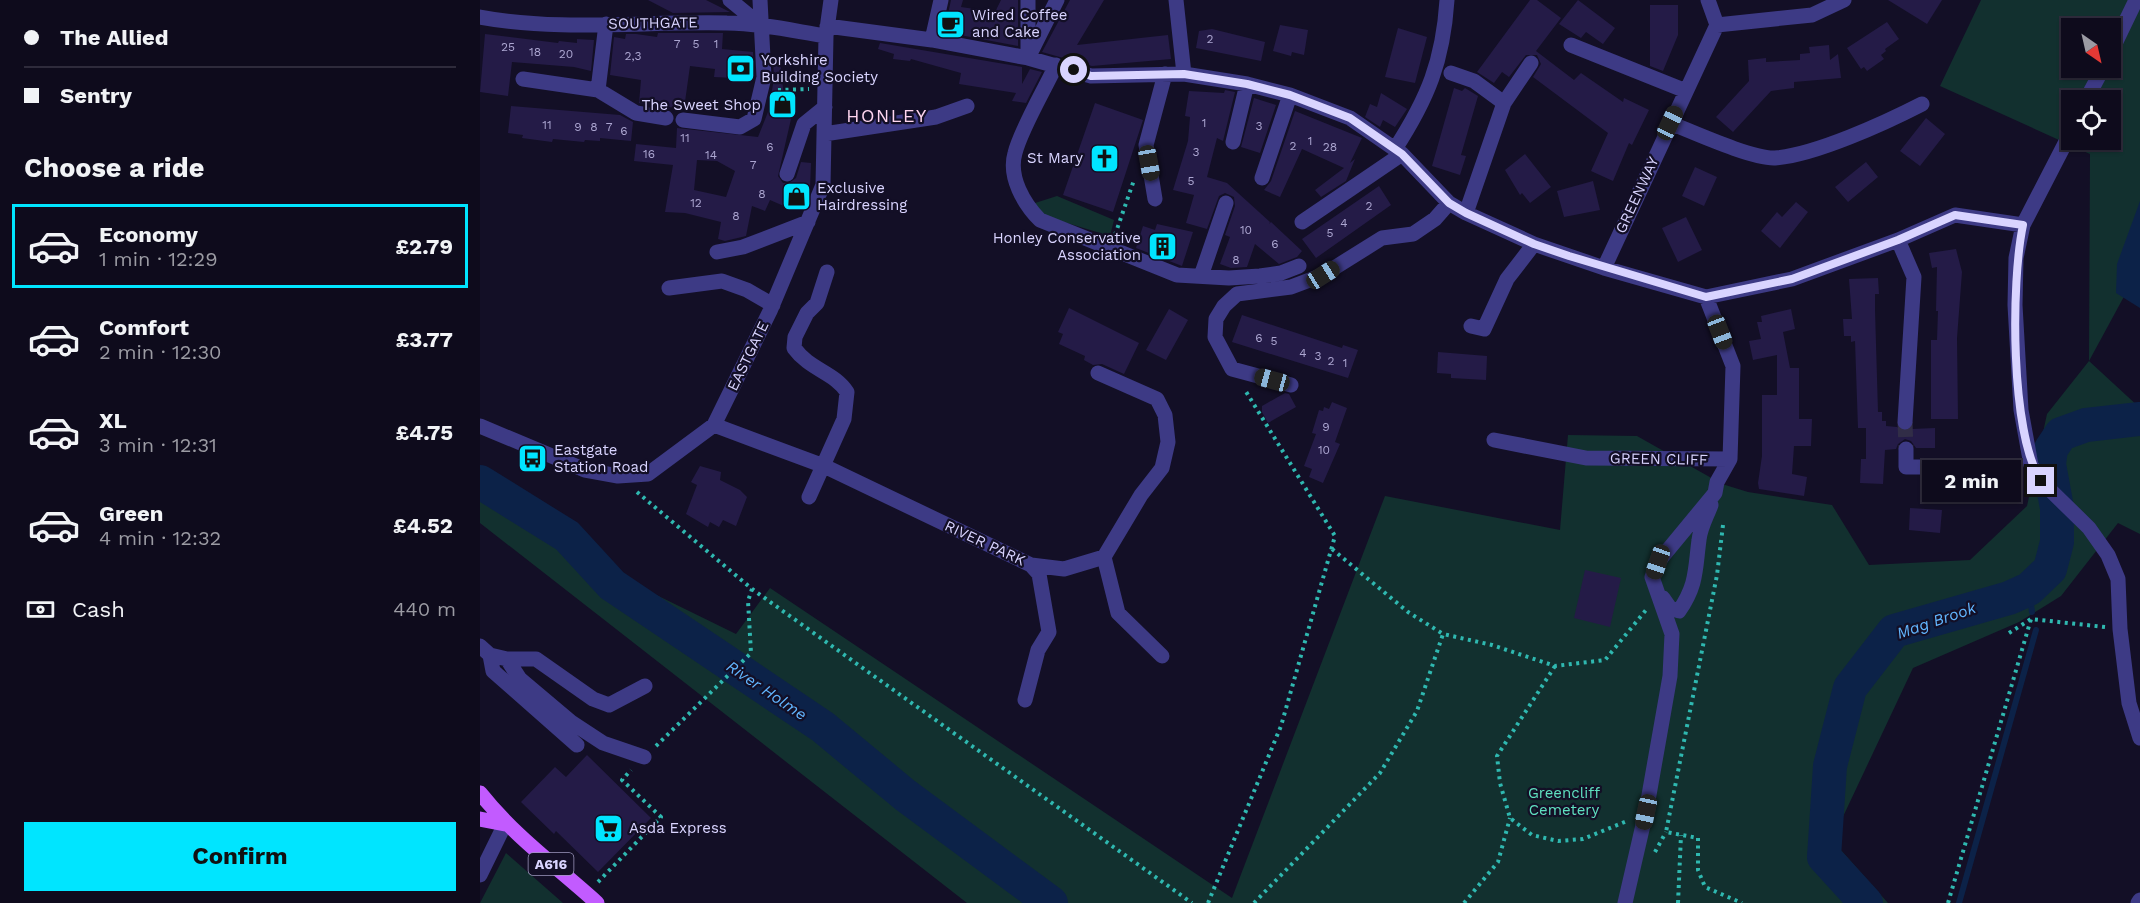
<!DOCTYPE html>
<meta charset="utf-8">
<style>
body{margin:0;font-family:"Work Sans",sans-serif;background:#1c1929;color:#f1f3f6;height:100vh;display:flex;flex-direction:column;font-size:22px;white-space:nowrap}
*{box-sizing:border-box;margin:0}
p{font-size:20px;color:#9b9ba3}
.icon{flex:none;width:33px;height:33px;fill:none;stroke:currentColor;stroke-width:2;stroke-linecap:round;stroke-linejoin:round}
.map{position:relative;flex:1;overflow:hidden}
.details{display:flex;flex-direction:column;background:#0e0b1c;width:480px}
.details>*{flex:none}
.top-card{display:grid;align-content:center;height:132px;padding:0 24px;background:#0e0b1c}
.needle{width:39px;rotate:146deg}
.controls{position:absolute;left:1581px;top:18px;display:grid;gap:12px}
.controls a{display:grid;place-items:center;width:60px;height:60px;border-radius:0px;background:#0e0b1c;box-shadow:0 2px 4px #0004,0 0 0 2px #2e2b3b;font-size:30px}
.end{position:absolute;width:27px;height:27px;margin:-14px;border:8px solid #d9d4ff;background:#111;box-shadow:0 0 0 3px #111}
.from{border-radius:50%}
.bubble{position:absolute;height:42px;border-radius:0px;background:#0e0b1c;box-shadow:0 2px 4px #0004,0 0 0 2px #2e2b3b;font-size:20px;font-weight:700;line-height:42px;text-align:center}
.car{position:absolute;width:18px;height:36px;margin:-18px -9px;border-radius:8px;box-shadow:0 0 4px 2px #0007;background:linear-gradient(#222 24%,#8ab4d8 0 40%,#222 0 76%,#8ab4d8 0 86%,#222 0)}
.top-card b{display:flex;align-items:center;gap:21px;height:57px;font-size:22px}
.top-card b+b{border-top:2px solid #2e2b3b}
.top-card i{width:15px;height:15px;background:#f1f3f6}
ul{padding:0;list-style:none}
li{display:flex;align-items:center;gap:18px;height:84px;margin:0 12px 9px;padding:0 12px;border:3px solid transparent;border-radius:0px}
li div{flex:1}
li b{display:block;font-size:22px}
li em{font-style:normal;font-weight:700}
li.on{border-color:#00e5ff}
li>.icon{width:54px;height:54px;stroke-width:1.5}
h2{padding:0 24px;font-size:27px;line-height:72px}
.pay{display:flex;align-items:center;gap:15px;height:66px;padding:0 24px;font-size:22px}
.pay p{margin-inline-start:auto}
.cta{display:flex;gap:12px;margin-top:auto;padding:12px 24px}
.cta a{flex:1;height:69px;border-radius:0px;background:#00e5ff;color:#111;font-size:24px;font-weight:700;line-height:69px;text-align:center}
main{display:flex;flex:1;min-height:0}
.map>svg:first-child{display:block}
</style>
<main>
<section class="details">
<div class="top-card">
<b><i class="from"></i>The Allied</b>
<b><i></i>Sentry</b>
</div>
<h2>Choose a ride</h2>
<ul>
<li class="on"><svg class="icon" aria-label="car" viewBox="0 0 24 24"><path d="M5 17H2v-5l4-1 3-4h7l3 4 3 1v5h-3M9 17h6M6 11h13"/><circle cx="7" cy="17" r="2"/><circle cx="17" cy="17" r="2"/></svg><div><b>Economy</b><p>1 min · 12:29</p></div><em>£2.79</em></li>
<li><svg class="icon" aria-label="car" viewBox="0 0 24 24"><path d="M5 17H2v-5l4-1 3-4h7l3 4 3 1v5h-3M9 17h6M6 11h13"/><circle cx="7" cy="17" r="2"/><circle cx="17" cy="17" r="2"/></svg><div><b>Comfort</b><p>2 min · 12:30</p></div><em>£3.77</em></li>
<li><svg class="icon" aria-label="car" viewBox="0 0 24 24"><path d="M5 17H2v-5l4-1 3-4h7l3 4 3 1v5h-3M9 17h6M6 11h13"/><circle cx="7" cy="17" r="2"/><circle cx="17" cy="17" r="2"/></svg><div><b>XL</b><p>3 min · 12:31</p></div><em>£4.75</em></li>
<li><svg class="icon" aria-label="car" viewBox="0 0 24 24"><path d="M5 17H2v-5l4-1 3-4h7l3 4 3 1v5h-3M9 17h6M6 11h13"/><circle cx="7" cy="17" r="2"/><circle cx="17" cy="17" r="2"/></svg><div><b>Green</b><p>4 min · 12:32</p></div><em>£4.52</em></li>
</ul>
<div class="pay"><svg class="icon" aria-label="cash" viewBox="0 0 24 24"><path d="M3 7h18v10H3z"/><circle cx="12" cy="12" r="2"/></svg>Cash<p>440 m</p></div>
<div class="cta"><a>Confirm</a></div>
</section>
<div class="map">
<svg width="1660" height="903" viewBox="0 0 1660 903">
<rect width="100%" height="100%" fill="#130f26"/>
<path fill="#12302f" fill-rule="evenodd" d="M1501 0H1660V267L1609 361 1660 408V534L1638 523 1581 596 1539 622 1433 668 1352 840 1408 903H487L0 523V466L56 501 158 586 256 634 290 588 752 898 905 496 1080 530 1088 435 1157 436 1242 484 1268 492 1352 505 1389 565 1490 560 1547 506 1567 414 1609 361 1610 154 1460 86ZM1592 28H1630V68H1592ZM1592 100H1630V140H1592Z
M577 196 634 220 630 236 564 216 552 204Z
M26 853 83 903H0Z"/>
<path fill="#0c2248" d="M1660 201V308L1636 293 1637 264Z"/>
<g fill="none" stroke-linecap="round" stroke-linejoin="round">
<path stroke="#0c2248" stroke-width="6" d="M1549 589 1552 612
M1479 903 1556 630"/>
<path stroke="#0c2248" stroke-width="34" d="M0 482 87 536 132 585 343 727 425 795 571 903
M1386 903 1344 857 1350 766 1370 688 1414 631 1529 598 1549 589 1570 569 1577 542V508L1569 464 1571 449 1581 434 1606 425 1660 419"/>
</g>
<path fill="#241b47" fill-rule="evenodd" d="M168 0H226L250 12 193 13Z
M471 0H483L481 7 515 12 521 0H538V46L464 32Z
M590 0H624L597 45 688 35 691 59 612 66 562 52Z
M1050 0H1057L1081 18 1056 51 1094 80 1101 73 1143 102 1144 98 1169 110 1152 145 1149 143 1133 181 1111 171 1128 133 1053 77 1061 64 1057 55H1046L1029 77 1022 72 1014 83 997 72Z
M1098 0 1135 28 1123 44 1106 32 1101 38 1079 24Z
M1408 0H1462L1447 24Z
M1170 5H1198V35L1183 71 1170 66Z
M1407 22 1419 39 1405 49 1406 51 1401 55 1404 59 1387 71 1384 67 1381 69 1367 48Z
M800 25 828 30 824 55 812 52 811 56 793 51Z
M918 28 947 37 935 83 905 77Z
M732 29 785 42 781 61 716 48 719 31Z
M178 33H243L242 49 273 52 274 79 234 77 235 69 210 66 204 109 159 103 161 80 130 75 134 37 145 39 146 34H156L177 37Z
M5 34 78 43 79 41 97 43V39L114 40 111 71 94 67 32 62 28 96 0 92Z
M400 43 542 67V84L550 69 562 72 546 103 532 101 536 93 479 84 481 73 431 59 430 61 413 59 414 54 398 49Z
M1349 45 1350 60 1358 54 1361 78 1314 82V88L1291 91 1253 132 1236 117 1269 81 1268 60 1286 58V62L1320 60V54L1330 53 1329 47Z
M300 60 304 97H316L298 176 303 183H309L316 178 321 162 331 163 330 189 313 210 290 200 285 211 272 206 266 236 245 241 238 239 241 222 205 213 185 212 193 165 154 161 156 144 196 148 197 128 278 137 288 112 294 79 293 61ZM217 160 237 161 255 171 246 197 214 190Z
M974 88 982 91 985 88 998 96 981 155 986 156 980 175 952 166Z
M745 90 755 92 743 141 737 138 727 177 747 183 790 222 789 224 791 222 822 251 817 257 799 264 775 244 767 267 751 268 740 264 750 237 745 235 755 206 754 197 745 193 739 196 727 229 706 223 714 195 693 190 708 141 710 117 705 116 709 91 744 93Z
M901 93 927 109 915 127 903 120 900 127 885 117 890 104 897 107Z
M774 98 796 105 780 153 761 147Z
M615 103 663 120 633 212 583 195Z
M31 106 140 115 153 122 151 141 120 138V141L105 140 104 142 73 139 72 142 42 138 43 135 28 133Z
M815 111 882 138 870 163 875 159 866 181 841 197 835 190 864 168 822 149 800 197 784 190 791 181Z
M1446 118 1465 134 1440 166 1420 151Z
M1045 154 1071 187 1050 203 1042 193 1040 195 1025 170Z
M1386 162 1398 177 1368 202 1355 187Z
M1215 167 1237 177 1224 206 1202 196Z
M1113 181 1120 210 1084 217 1077 191Z
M899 186 911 205 836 258 822 239Z
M1316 202 1328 212 1300 248 1281 231 1297 212 1302 217Z
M1206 217 1222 250 1198 262 1182 228Z
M677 224 713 232 702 266 656 248 663 226 675 230Z
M1476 249 1482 272 1477 338 1478 419H1451V340H1457L1458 311H1456L1457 267 1452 268 1449 253Z
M1398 278 1399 294H1395V310L1398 412H1402V421H1406V426L1417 427 1424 432 1432 429 1455 428V448H1436L1431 441 1425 439 1418 444 1416 449 1405 450 1403 484 1380 483 1381 459H1386V428H1378L1375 341 1371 342V336H1364L1363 319H1372L1369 279Z
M589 308 659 343 644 374 622 364 613 365 604 360 605 356 579 344 583 334 578 332Z
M689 309 708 320 686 360 666 350Z
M1311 309 1315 329 1303 332 1310 368H1319V419H1332L1331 446H1314L1312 474 1327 477 1324 496 1279 489 1278 483 1282 456V395H1297V355L1273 360 1269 341 1281 339 1277 322H1282L1281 316Z
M762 315 862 348 863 345 878 350 868 378 752 342Z
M958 352 1007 356 1006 380 971 378V374L957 373Z
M805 393 809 394 816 407 788 423 782 412V406Z
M852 402 867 408 855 442 860 444 843 483 829 477 832 469 824 466 836 434 832 433 839 410 843 411 844 407 849 409Z
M220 466 241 472 240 480 260 490 267 497 256 526 243 520 239 527 230 522 228 527 206 514 217 485 211 482Z
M1456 466 1501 467V484H1476V491H1455Z
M1430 508 1462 510 1460 533 1429 530Z
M1105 570 1141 578 1130 627 1094 618Z
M107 755 171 818 118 872 76 831 74 834 41 802 75 767 86 777Z"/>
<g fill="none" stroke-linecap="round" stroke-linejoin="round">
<path stroke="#312d47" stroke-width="15" stroke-dasharray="15 8" stroke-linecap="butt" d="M1425 422 1426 449"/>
<path stroke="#2fb8b0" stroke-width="4" stroke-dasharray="3 4.5" stroke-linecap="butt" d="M298 90 329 89
M635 235 654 180
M157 492 272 589 712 903
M1243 525 1237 575 1186 832 1218 838V870L1225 887 1262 903
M852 549 928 612 963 634
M1529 633 1551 619 1625 627
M1075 666 1017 756 1020 783 1030 818 1052 835 1078 841 1103 839 1147 821
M176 746 271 653 268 601 272 589
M1175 852 1186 832
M118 882 181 817 142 780 151 770
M728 903 801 726 855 536 765 390
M774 903 900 773 937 711 963 634 1012 645 1075 666 1125 660 1166 610
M984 903 1018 862 1030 818
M1198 903 1201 835
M1468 903 1551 619"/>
<path stroke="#3d3a85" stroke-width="15" d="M250 0 283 27
M696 0 704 74
M0 17C80 32 165 21 247 23 280 23 314 31 346 36
M1237 25 1332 15 1364 0
M347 26 452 40 548 58 611 76 704 74 767 84 810 95 870 118 922 154 969 203 986 213 1054 244 1124 268 1226 297 1312 279 1418 240 1475 215 1543 225
M452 40 461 0
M1091 45 1206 91
M548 54V0
M1630 54 1656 0
M548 58 577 0
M576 65C565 89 541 129 535 153 528 177 544 204 560 220L697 275 749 278 780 276 801 273 819 266
M971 73 994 81 1024 103
M43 79 118 90 156 113 186 118
M118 90 126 24
M1606 100 1623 68
M203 120 260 127 274 119 284 77 280 0
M1190 123C1213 132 1272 159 1295 158 1335 155 1405 123 1442 104
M1592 130 1543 225 1536 258 1535 305 1541 410 1551 465 1561 481 1609 528 1628 555 1638 579 1640 629 1649 703 1660 738
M344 134 456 117 487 106
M753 142 767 84
M915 149C948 98 963 61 967 0
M307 174 324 124 345 107
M782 178 810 95
M675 199 666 145 685 74
M986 213 1024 103 1051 63
M822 222 922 154
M1418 240 1434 277 1425 422
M237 252 263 247 328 222
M1124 268 1237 25 1228 0
M721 276 746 203
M189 288 242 281 267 290 293 305
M991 326 1004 329 1027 279 1054 244
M811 385 752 369 735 337 736 319 744 306 757 294 811 287 843 275 902 238 933 234 955 219 969 203
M234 425 344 466 551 565 584 569 624 557 661 495 682 468 688 442 685 415 677 399 618 373
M0 426 105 470 138 476 168 474 234 425 290 311 343 185 346 36 351 0
M1014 440 1106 458 1250 459 1253 366 1226 297
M1426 449V467H1444
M329 497 364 419 367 392C354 372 330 370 314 348L315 337 327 313 337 303 347 272
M624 557 638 613 682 656
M1183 598 1190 608 1199 611C1217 585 1215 570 1219 540 1220 528 1227 516 1231 505
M0 646 10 655 27 659H56L113 699 129 705 165 686
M10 655 13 671 97 745
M27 659 40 679 91 722 123 743 164 757
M545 700 558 650 569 632 559 574 551 565
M0 875 25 824
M1145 903 1166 812 1190 676 1192 634 1172 577 1178 562 1235 493 1237 482 1250 459
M1658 903 1660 900"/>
<path stroke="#c25bff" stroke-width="15" d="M0 793C36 838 75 865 117 903
M0 819 25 824"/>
</g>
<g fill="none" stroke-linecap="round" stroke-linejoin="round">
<path stroke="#d9d4ff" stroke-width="8" d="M594 70 611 76 704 74 767 84 810 95 870 118 922 154 969 203 986 213 1054 244 1089 256 1226 297 1312 279 1418 240 1475 215 1543 225C1531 282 1530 432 1561 481"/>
</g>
<defs>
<symbol id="cafe-square" viewBox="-11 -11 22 22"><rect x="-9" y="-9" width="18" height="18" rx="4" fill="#00e5ff" stroke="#130f26"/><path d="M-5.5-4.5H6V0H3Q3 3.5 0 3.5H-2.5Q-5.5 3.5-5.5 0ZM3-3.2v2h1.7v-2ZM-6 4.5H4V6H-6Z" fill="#111"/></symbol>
<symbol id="bank-square" viewBox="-11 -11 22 22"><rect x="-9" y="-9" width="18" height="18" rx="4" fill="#00e5ff" stroke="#130f26"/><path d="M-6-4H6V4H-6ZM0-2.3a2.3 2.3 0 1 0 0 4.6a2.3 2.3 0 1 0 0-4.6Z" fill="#111"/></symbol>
<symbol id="shop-square" viewBox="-11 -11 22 22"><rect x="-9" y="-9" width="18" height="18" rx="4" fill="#00e5ff" stroke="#130f26"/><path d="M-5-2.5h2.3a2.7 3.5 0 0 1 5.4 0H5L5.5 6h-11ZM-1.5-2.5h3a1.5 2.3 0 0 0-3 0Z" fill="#111"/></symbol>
<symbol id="church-square" viewBox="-11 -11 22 22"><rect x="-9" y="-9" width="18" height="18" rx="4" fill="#00e5ff" stroke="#130f26"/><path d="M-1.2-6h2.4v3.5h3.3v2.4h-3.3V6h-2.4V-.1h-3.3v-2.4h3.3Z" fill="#111"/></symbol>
<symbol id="building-square" viewBox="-11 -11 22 22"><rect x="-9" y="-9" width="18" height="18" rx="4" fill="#00e5ff" stroke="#130f26"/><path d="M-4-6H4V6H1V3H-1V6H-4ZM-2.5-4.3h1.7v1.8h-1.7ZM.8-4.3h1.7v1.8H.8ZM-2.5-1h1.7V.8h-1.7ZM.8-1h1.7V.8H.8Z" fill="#111"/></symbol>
<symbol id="bus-square" viewBox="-11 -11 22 22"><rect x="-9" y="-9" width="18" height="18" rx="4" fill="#00e5ff" stroke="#130f26"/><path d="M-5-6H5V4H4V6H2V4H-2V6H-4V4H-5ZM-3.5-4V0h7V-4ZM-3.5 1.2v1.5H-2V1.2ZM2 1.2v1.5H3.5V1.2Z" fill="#111"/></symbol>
<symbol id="supermarket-square" viewBox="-11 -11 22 22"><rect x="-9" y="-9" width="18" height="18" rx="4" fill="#00e5ff" stroke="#130f26"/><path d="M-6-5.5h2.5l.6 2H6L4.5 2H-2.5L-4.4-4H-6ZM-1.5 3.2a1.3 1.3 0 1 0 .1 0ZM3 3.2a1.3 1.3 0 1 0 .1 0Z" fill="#111"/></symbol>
</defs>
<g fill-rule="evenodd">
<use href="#cafe-square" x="454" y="8" width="33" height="33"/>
<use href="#bank-square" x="244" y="52" width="33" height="33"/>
<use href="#shop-square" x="286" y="88" width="33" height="33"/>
<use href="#church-square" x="608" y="142" width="33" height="33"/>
<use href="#shop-square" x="300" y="180" width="33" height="33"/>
<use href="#building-square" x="666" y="230" width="33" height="33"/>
<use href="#bus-square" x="36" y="442" width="33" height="33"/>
<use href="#supermarket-square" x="112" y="812" width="33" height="33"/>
</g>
<g text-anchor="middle" stroke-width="4.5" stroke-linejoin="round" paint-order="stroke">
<g font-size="12" fill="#aca6d1">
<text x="730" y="43">2</text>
<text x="197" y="48">7</text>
<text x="216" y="48">5</text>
<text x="236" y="48">1</text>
<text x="28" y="51">25</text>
<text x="55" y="56">18</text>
<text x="86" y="58">20</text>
<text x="153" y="60">2,3</text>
<text x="724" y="127">1</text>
<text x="67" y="129">11</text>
<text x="779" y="130">3</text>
<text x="98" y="131">9</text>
<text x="114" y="131">8</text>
<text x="129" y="131">7</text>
<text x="144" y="135">6</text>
<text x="205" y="142">11</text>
<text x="830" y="145">1</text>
<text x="813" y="150">2</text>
<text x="290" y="151">6</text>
<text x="850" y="151">28</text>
<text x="716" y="156">3</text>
<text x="169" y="158">16</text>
<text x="231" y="159">14</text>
<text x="273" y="169">7</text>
<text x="711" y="185">5</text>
<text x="282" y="198">8</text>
<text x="216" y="207">12</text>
<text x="889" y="210">2</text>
<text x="256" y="220">8</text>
<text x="864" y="227">4</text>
<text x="766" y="234">10</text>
<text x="850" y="237">5</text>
<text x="795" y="248">6</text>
<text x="756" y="264">8</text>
<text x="779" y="342">6</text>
<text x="794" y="345">5</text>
<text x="823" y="357">4</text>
<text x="838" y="360">3</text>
<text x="851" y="365">2</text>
<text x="865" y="367">1</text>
<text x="846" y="431">9</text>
<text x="844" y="454">10</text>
</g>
<rect fill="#130f26" stroke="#9e99be" stroke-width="1.5" x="48.5" y="853" width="45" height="22" rx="4.5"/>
<g font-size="14" font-weight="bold" fill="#d9d4ff">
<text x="71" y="869">A616</text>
</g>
<g font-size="15" fill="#d9d4ff" stroke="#130f26" text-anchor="start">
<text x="492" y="20">Wired Coffee<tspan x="492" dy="17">and Cake</tspan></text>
<text x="281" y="65">Yorkshire<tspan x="281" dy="17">Building Society</tspan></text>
<text x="281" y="110" text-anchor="end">The Sweet Shop</text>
<text x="603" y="163" text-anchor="end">St Mary</text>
<text x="337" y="193">Exclusive<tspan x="337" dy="17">Hairdressing</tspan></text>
<text x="661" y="243" text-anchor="end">Honley Conservative<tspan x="661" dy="17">Association</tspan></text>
<text x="74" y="455">Eastgate<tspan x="74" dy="17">Station Road</tspan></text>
<text x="149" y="833">Asda Express</text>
</g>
<g font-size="15" fill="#d9d4ff" stroke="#130f26">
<text transform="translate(173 23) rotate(-1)" y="5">SOUTHGATE</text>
<text transform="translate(1157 195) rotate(-65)" y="5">GREENWAY</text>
<text transform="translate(268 356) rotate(-64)" y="5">EASTGATE</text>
<text transform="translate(1179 459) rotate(1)" y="5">GREEN CLIFF</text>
<text transform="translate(505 543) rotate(25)" y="5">RIVER PARK</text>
</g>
<g font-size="15" fill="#5fe0c0" stroke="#130f26">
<text x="1084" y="798">Greencliff<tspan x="1084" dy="17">Cemetery</tspan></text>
</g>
<g font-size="16" font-style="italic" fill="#62b6ff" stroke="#130f26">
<text transform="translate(1456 620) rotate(-19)" y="6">Mag Brook</text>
<text transform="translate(287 690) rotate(34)" y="6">River Holme</text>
</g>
<g font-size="18" letter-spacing="1.5" fill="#ffd6f0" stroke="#130f26">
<text x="407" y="122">HONLEY</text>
</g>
</g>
</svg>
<div class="controls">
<a><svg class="needle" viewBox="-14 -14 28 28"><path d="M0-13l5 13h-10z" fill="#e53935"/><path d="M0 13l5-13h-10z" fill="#9b9ba3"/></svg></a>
<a><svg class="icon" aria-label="locate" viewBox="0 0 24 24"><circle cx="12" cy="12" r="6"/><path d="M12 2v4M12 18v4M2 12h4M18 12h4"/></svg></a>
</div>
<i class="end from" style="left:594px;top:70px"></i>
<i class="end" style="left:1561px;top:481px"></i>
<div class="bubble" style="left:1442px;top:460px;width:99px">2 min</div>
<i class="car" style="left:1190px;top:123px;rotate:25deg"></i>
<i class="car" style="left:669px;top:163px;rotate:170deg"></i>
<i class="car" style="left:843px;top:275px;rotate:58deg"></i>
<i class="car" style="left:1240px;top:332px;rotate:159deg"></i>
<i class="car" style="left:792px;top:380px;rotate:285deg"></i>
<i class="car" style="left:1178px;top:562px;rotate:199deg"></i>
<i class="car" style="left:1166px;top:812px;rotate:192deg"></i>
</div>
</main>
